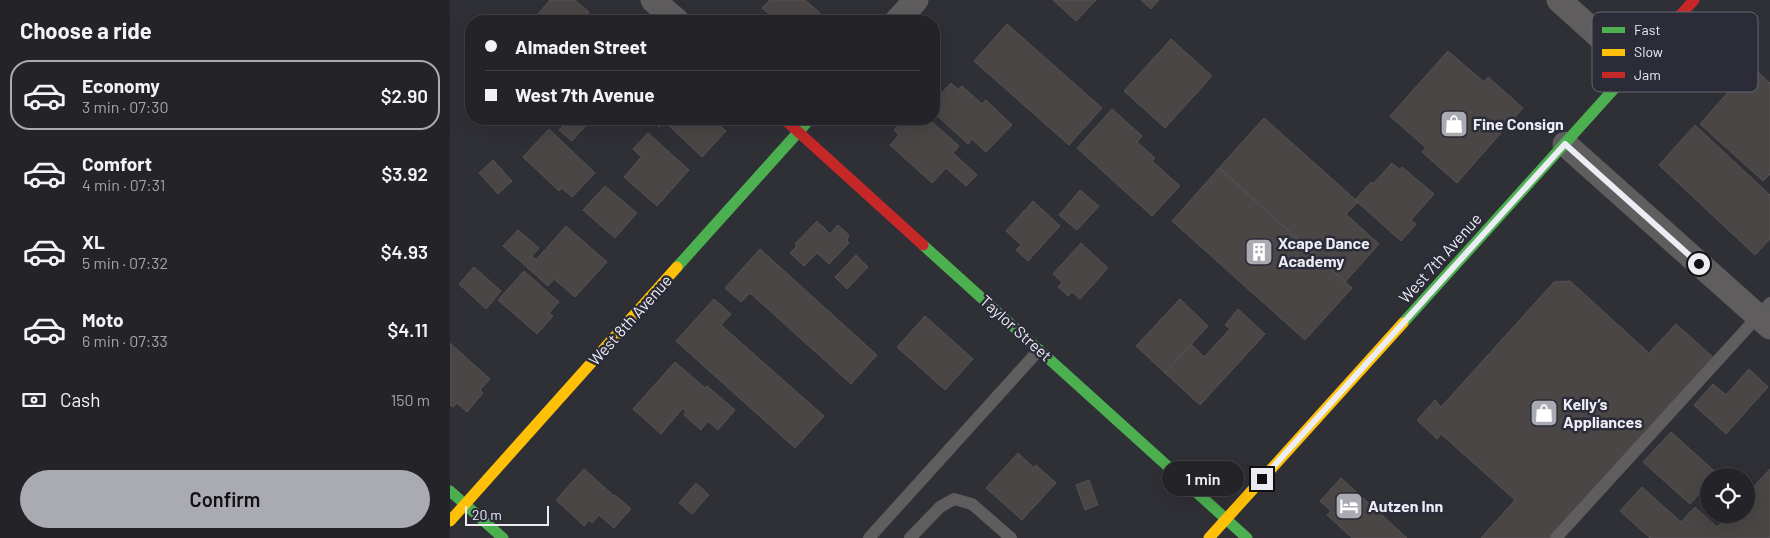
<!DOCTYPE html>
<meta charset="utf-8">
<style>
body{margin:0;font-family:Barlow,sans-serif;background:#2b2b30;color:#f1f3f6;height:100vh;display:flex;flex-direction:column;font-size:19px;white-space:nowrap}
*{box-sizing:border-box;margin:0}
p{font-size:16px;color:#a3a4a8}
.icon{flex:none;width:28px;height:28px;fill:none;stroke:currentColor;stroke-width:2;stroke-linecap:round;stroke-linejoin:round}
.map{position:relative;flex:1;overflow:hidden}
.sheet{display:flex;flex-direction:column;background:#232328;width:450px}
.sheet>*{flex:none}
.hud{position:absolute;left:15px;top:15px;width:475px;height:110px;border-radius:20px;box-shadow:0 5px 20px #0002,0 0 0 1px #404045;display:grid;align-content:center;height:110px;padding:0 20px;background:#232328}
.controls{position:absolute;left:1250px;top:468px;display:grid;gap:10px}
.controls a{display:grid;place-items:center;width:55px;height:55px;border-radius:50%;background:#232328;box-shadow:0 5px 20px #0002,0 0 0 1px #404045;font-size:25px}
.scale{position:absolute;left:15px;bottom:12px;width:84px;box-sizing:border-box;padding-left:5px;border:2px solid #ebecf4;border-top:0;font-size:14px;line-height:18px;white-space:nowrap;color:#ebecf4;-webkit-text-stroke:4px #2c2c39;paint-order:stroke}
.end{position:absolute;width:22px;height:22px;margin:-11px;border:6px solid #ebecf4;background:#111;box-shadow:0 0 0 2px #111}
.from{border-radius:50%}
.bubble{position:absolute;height:35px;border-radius:18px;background:#232328;box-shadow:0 5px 20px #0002,0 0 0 1px #404045;font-size:16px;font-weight:600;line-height:35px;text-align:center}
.hud b{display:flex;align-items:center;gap:18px;height:48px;font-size:19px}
.hud b+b{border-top:1px solid #404045}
.hud i{width:12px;height:12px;background:#f1f3f6}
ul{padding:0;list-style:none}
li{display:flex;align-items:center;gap:15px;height:70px;margin:0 10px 8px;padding:0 10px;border:2px solid transparent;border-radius:20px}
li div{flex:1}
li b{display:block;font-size:19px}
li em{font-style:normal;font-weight:600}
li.on{border-color:#a9aab2}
li>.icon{width:45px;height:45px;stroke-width:1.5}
h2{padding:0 20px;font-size:22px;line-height:60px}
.pay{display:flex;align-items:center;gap:12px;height:55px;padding:0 20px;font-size:19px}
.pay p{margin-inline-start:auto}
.cta{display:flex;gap:10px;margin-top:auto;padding:10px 20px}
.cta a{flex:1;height:58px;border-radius:30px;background:#a9aab2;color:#111;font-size:20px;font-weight:600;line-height:58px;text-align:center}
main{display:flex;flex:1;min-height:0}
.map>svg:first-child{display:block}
</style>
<main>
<section class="sheet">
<h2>Choose a ride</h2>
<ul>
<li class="on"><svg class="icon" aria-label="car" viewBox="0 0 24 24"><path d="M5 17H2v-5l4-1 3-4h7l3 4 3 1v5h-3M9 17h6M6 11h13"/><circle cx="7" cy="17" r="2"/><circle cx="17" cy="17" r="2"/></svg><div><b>Economy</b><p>3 min · 07:30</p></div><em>$2.90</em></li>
<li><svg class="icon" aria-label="car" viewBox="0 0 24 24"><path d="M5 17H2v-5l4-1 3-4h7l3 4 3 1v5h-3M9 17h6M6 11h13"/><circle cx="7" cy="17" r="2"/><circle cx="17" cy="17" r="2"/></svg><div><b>Comfort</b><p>4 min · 07:31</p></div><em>$3.92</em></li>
<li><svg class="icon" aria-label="car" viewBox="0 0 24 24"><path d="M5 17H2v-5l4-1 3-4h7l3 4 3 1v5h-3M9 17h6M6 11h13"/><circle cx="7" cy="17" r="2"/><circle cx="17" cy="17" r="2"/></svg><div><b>XL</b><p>5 min · 07:32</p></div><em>$4.93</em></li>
<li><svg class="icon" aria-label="car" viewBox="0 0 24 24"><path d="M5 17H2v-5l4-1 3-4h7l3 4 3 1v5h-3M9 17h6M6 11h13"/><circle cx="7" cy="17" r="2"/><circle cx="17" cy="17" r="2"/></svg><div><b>Moto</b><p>6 min · 07:33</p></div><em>$4.11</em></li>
</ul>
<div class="pay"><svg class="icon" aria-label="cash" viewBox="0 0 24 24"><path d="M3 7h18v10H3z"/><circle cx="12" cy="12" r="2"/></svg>Cash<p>150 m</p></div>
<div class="cta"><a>Confirm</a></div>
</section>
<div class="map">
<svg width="1320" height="538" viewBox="0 0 1320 538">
<rect width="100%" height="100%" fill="#2f2f36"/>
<path fill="#4b4646" stroke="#565254" d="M100 0H125L139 12 131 21H82Z
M320 0H355L370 13 363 21H327L312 8Z
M603 0H646L626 21Z
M691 0H709L701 9Z
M557 24 652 108 619 145 524 61Z
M721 39 762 76 715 128 674 91Z
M998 51 1034 82 1038 77 1073 108 1007 183 972 152 976 148 940 116Z
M1301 66 1320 83V174L1313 181 1250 124Z
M501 83 508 89 512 86 532 104 536 100 562 125 536 152 522 139 518 144 484 113 488 110 484 106V101Z
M662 109 692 136 687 142 705 158 702 161 730 186 702 216 627 148Z
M814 118 908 202 896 214 929 244 895 282 769 168Z
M120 119H133L138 123 122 141 109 130Z
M201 119H262L276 131 252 157 214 121 209 127Z
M454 119H459L462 122 464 119H479L509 146 503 153 527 175 516 186 496 168 482 183 440 145 449 135 444 130Z
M1245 125 1320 195V239L1305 255 1209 165Z
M99 129 145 173 122 197 112 188 109 191 73 157Z
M198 133 239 170 207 206 174 177 191 157 183 149Z
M43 160 62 181 48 194 29 173Z
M942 163 950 170 952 167 984 194 961 220 966 224 951 241 905 200 921 182 923 184Z
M769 168 902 288 855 340 722 221Z
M155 186 187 213 165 238 133 210Z
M630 190 649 206 627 230 609 215Z
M583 201 610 226 578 261 566 250 571 245 556 231Z
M367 221 380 234 388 225 399 235 397 241 399 243 379 264 367 253 354 266 340 253 347 246 345 244Z
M116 226 157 262 125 297 104 279 98 286 53 246 68 230 89 248 82 256 86 260Z
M631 243 658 268 630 299 622 292 618 296 608 287 612 282 603 274Z
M310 249 427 355 401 384 300 293 291 302 275 288Z
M406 255 418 267 397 289 385 277Z
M24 267 51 291 36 309 9 284Z
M74 271 109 302 99 313 103 316 87 334 48 300Z
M1120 281 1199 353 1226 324 1265 359 1103 538H1031L1065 500 991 434 987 439 967 420 985 400 991 407 1104 282Z
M264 299 281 314 271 325 374 416 345 448 226 341Z
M730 299 758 326 715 373 686 346Z
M788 309 815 334 750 405 715 373 741 344 754 357 780 329 775 325Z
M475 316 523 359 495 390 447 347Z
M0 343 40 379 30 390 33 393 17 412 7 403 3 407 0 405Z
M225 362 255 388 257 386 285 410 268 430 258 421 251 430 234 415 236 412 233 408 211 434 183 409Z
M1299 369 1318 387 1276 434 1244 405 1263 384 1276 395Z
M1221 432 1270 476H1259V485L1258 484 1240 504 1193 462Z
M568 453 584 468 586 465 606 483 572 520 536 488Z
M134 469 164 496 165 495 181 509 164 528 149 515 142 523 139 520 134 526 106 500Z
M1320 469V538H1200L1170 511 1192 487 1231 522 1245 507 1267 527 1279 514H1296V495Z
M891 478 957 538H902L877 515 881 511 870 501Z
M639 480 648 505 635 510 626 485Z
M246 483 259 495 242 514 229 503Z"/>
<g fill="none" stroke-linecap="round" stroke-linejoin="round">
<path stroke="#5f5d5e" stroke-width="12" d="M419 538 589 350
M460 538 490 507 504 499 522 504 561 538
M1106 538 1320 303"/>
<path stroke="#5f5d5e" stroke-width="25" d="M203 0 227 21
M1109 0 1183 67
M447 21 466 0
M1115 144 1320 327"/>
<path stroke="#4caf50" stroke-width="11" d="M473 245 797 538
M227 267 360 119
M953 323 1190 60
M0 491 53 538"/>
<path stroke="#ffc107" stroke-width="11" d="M0 521 227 267
M759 538 953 323"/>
<path stroke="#c62828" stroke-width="11" d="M1190 60 1244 0
M334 119 473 245"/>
</g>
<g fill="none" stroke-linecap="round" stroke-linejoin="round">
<path stroke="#ebecf4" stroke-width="6" d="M812 479 1115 144 1249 264"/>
</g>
<defs>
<symbol id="shop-square" viewBox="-11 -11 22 22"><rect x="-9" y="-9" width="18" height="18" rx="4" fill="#a9aab2" stroke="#2c2c39"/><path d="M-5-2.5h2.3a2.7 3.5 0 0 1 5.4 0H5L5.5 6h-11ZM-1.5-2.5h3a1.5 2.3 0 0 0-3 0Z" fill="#fff"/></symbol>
<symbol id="building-square" viewBox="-11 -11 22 22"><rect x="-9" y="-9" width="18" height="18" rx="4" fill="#a9aab2" stroke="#2c2c39"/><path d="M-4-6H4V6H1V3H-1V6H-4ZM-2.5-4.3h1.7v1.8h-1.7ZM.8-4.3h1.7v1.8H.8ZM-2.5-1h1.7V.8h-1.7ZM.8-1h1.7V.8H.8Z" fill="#fff"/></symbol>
<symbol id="hotel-square" viewBox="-11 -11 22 22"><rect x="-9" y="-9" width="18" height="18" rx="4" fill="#a9aab2" stroke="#2c2c39"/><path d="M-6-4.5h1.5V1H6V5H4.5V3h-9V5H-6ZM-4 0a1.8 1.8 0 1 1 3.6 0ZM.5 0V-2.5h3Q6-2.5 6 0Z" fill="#fff"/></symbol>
</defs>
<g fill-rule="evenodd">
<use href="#shop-square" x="988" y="108" width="32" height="32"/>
<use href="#building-square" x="793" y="236" width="32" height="32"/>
<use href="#shop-square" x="1078" y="397" width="32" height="32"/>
<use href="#hotel-square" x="883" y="490" width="32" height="32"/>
</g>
<g text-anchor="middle" stroke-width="5" stroke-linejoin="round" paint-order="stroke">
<g font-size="16" font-weight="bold" fill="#ebecf4" stroke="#2c2c39" text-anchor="start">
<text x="1023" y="130">Fine Consign</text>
<text x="828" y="249">Xcape Dance<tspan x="828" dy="18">Academy</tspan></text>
<text x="1113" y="410">Kelly’s<tspan x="1113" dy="18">Appliances</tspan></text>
<text x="918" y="512">Autzen Inn</text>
</g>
<g font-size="16" fill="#ebecf4" stroke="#2c2c39">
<text transform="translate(990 258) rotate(-48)" y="6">West 7th Avenue</text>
<text transform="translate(180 320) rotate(-48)" y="6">West 8th Avenue</text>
<text transform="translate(566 328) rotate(42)" y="6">Taylor Street</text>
</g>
</g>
<rect x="1142" y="12" width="166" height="80" rx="8" fill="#2c2c39" stroke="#656671" stroke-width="1"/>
<rect x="1152" y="27" width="23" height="6" fill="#4caf50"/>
<rect x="1152" y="49" width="23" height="7" fill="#ffc107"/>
<rect x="1152" y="72" width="23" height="6" fill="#c62828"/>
<g font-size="14" fill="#ebecf4">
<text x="1184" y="35">Fast</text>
<text x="1184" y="57">Slow</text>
<text x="1184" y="80">Jam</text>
</g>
</svg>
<div class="controls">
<a><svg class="icon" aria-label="locate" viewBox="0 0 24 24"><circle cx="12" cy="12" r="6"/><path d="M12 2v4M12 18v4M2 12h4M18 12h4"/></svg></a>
</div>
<div class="scale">20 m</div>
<i class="end from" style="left:1249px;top:264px"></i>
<i class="end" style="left:812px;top:479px"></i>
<div class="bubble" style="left:712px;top:461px;width:82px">1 min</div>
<div class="hud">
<b><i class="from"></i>Almaden Street</b>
<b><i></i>West 7th Avenue</b>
</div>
</div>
</main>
